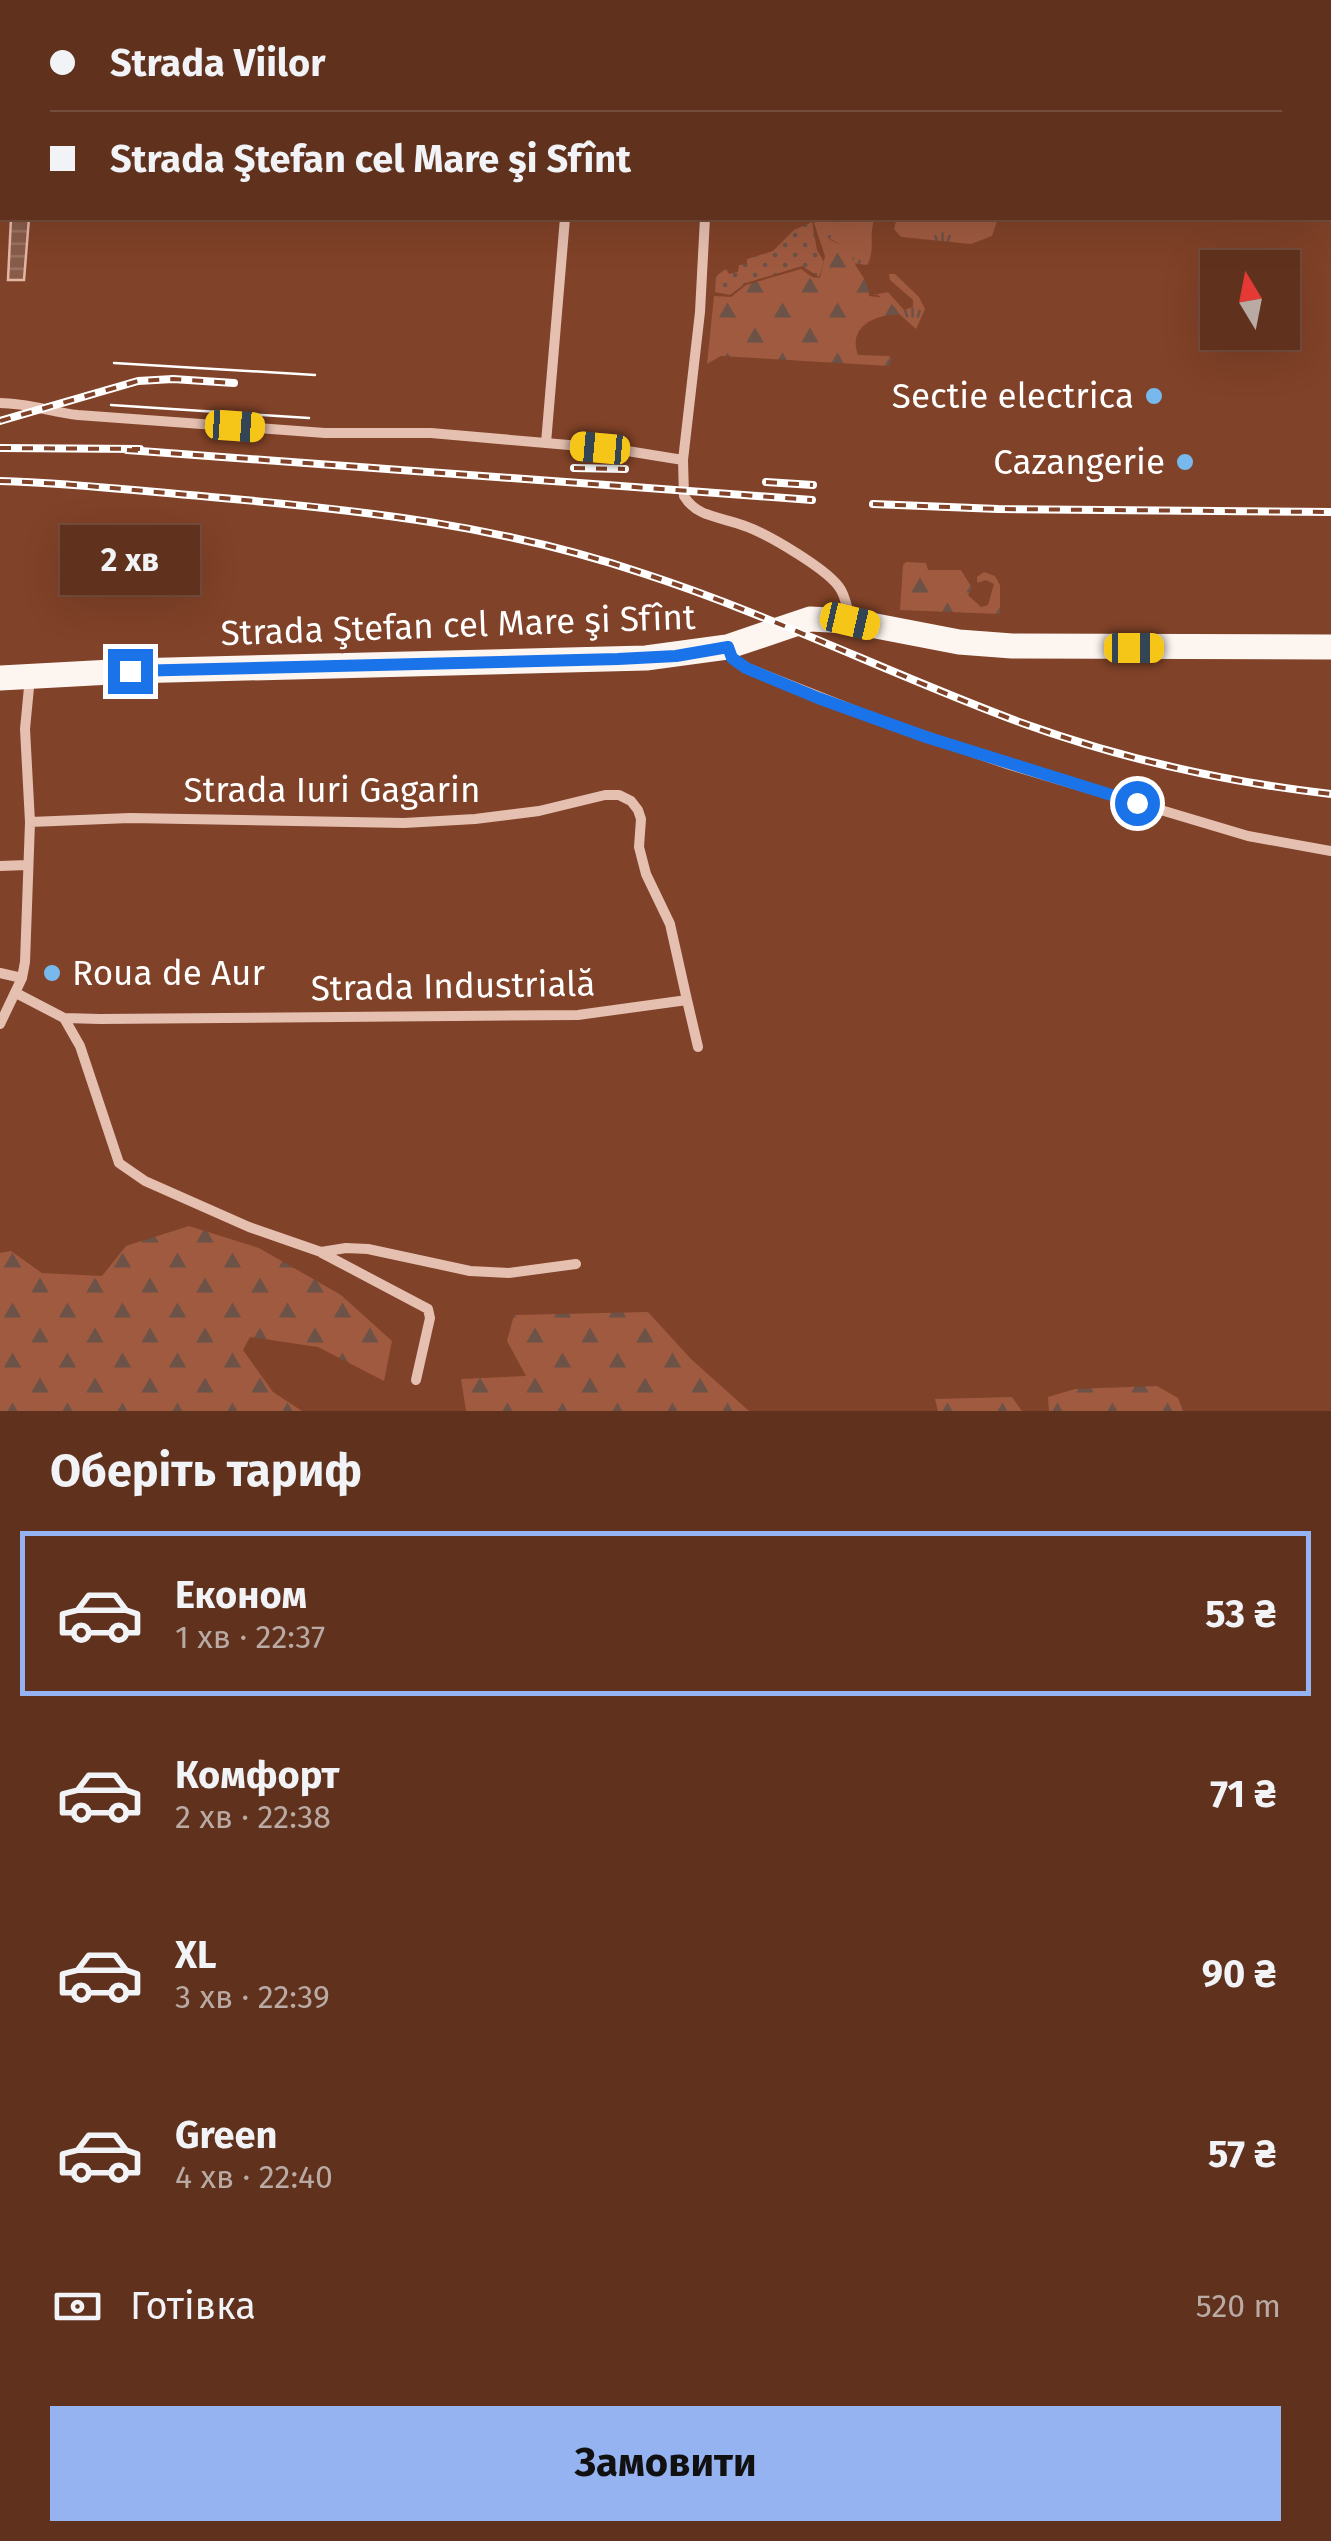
<!DOCTYPE html>
<html lang="uk">
<meta charset="utf-8">
<style>
body{margin:0;font-family:"Fira Sans",sans-serif;background:#663a27;color:#f1f3f6;height:100vh;display:flex;flex-direction:column;font-size:38px;white-space:nowrap}
*{box-sizing:border-box;margin:0}
p{font-size:32px;color:#baaaa4}
.icon{flex:none;width:55px;height:55px;fill:none;stroke:currentColor;stroke-width:2;stroke-linecap:round;stroke-linejoin:round}
.map{position:relative;height:1411px;overflow:hidden}
.panel{display:flex;flex-direction:column;background:#60321e;flex:1}
.panel>*{flex:none}
.hud{position:absolute;left:0px;top:0px;width:1332px;height:220px;box-shadow:0 10px 40px #0002,0 0 0 2px #744d3c;display:grid;align-content:center;height:220px;padding:0 50px;background:#60321e}
.needle{width:65px;rotate:350deg}
.buttons{position:absolute;left:1200px;top:250px;display:grid;gap:20px}
.buttons a{display:grid;place-items:center;width:100px;height:100px;border-radius:0px;background:#60321e;box-shadow:0 10px 40px #0002,0 0 0 2px #744d3c;font-size:50px}
.end{position:absolute;width:45px;height:45px;margin:-22px;border:12px solid #1a73e8;background:#fff;box-shadow:0 0 0 5px #fff}
.from{border-radius:50%}
.bubble{position:absolute;height:70px;border-radius:0px;background:#60321e;box-shadow:0 10px 40px #0002,0 0 0 2px #744d3c;font-size:32px;font-weight:700;line-height:70px;text-align:center}
.car{position:absolute;width:30px;height:60px;margin:-30px -15px;border-radius:12px;box-shadow:0 0 8px 2px #0007;background:linear-gradient(#f5c518 24%,#345 0 40%,#f5c518 0 76%,#345 0 86%,#f5c518 0)}
.hud b{display:flex;align-items:center;gap:35px;height:95px;font-size:38px}
.hud b+b{border-top:2px solid #744d3c}
.hud i{width:25px;height:25px;background:#f1f3f6}
ul{padding:0;list-style:none}
li{display:flex;align-items:center;gap:30px;height:165px;margin:0 20px 15px;padding:0 30px;border:5px solid transparent;border-radius:0px}
li div{flex:1}
li b{display:block;font-size:38px}
li em{font-style:normal;font-weight:700}
li.active{border-color:#95b2f1}
li>.icon{width:90px;height:90px;stroke-width:1.5}
h2{padding:0 50px;font-size:45px;line-height:120px}
.pay{display:flex;align-items:center;gap:25px;height:110px;padding:0 50px;font-size:38px}
.pay p{margin-inline-start:auto}
.action{display:flex;gap:20px;margin-top:auto;padding:20px 50px}
.action a{flex:1;height:115px;border-radius:0px;background:#95b2f1;color:#111;font-size:40px;font-weight:700;line-height:115px;text-align:center}
.map>svg:first-child{display:block}
</style>
<div class="map">
<svg width="1331" height="1411" viewBox="0 0 1331 1411">
<defs>
<pattern id="grass-tufts" width="24" height="20" patternUnits="userSpaceOnUse" patternTransform="scale(2.5)"><rect width="24" height="20" fill="#9f5a40"/><path d="M3 7l-1-3M5 7V3M7 7l1-3M15 17l-1-3M17 17v-4M19 17l1-3" fill="none" stroke="#6d5247"/></pattern>
<pattern id="forest-firs" width="22" height="20" patternUnits="userSpaceOnUse" patternTransform="scale(2.5)"><rect width="22" height="20" fill="#9f5a40"/><path d="M5 1l3.5 6h-7zM16 11l3.5 6h-7z" fill="#6d5247"/></pattern>
<pattern id="garden-dots" width="8" height="8" patternUnits="userSpaceOnUse" patternTransform="scale(2.5)"><rect width="8" height="8" fill="#9f5a40"/><path d="M2 2h.1M6 6h.1" fill="none" stroke="#6d5247" stroke-width="1.8" stroke-linecap="round"/></pattern>
<pattern id="water-rules" width="6" height="5" patternUnits="userSpaceOnUse" patternTransform="scale(2.5)"><rect width="6" height="5" fill="#885c49"/><path d="M0 2.5h6" fill="none" stroke="#9a7464"/></pattern>
</defs>
<rect width="100%" height="100%" fill="#804228"/>
<path fill="url(#grass-tufts)" d="M870 218H875C868 233 876 251 867 265L852 263 843 246 823 235 821 228 826 220 847 227Z
M897 218H998L992 236 971 244 901 237 894 229Z
M889 274H895L919 297 925 309 916 329 878 295H873L888 292 904 310 913 307V300L890 280Z"/>
<path fill="url(#forest-firs)" d="M819 218H870L847 227 826 220 821 228C825 240 839 246 851 245 849 268 870 276 869 296L886 298 902 315C877 313 847 326 858 355L889 356 892 359 889 366 721 356 707 364 714 296 731 297 746 285 801 269 812 277 820 278 825 256 814 223Z
M906 562 926 563 928 570H961L972 588 968 595 981 607 988 605 994 584 986 580 977 583V577L984 572 995 576 1000 585V614L900 610 903 565Z
M189 1226 259 1248 341 1295 392 1341 384 1381 318 1347 250 1337 243 1350 273 1392 302 1411H0V1253L11 1251 42 1273 102 1276 126 1246Z
M648 1312 691 1359 749 1411H466L461 1379 526 1376 507 1341 514 1315Z
M1157 1386 1178 1398 1183 1411H1049L1048 1397 1075 1389Z
M1012 1397 1022 1411H938L935 1399Z"/>
<path fill="url(#garden-dots)" d="M812 222 817 250 824 262 819 277 802 266 746 283 730 295 715 292 716 276 726 269 729 274 738 272 739 265 747 264V259L773 251 794 230Z"/>
<path fill="url(#water-rules)" stroke="#e6b6a5" stroke-width="2.5" d="M11 218H29L24 280H8Z"/>
<g fill="none" stroke-linecap="round" stroke-linejoin="round">
<path stroke="#e5bfb0" stroke-width="10" d="M537 0 539 2
M714 2V0
M1118 2H1124
M1330 13H1331
M705 218 700 312 683 460 684 496C697 518 723 517 745 526 767 534 830 570 841 590 846 599 848 610 850 620
M0 403C27 403 52 412 78 415L325 433H431L615 449 683 460
M546 443 565 218
M727 647 732 658 747 668 876 719 1010 765 1248 836 1331 851
M0 866 27 865
M0 973 22 978
M16 993 64 1018 100 1019 578 1015 687 1000 670 924 646 874 639 847 641 819 638 810 631 801 619 795H605L539 811 475 819 404 823 130 818 30 822
M687 1000 698 1047
M64 1018 80 1046 119 1163 145 1181 249 1227 321 1252 346 1248 368 1249 470 1271 509 1273 576 1264
M0 1024 22 978 25 962 30 822 25 729 30 677
M322 1253 428 1309 430 1318 416 1380"/>
<path stroke="#fdf5f0" stroke-width="25" d="M0 678 130 671 646 658 727 647 810 619 850 621 959 642 1012 646 1331 647"/>
<path stroke="#fff" stroke-width="2.5" d="M114 363 315 375
M111 405 309 418"/>
<defs>
<path id="rail" d="M0 421 138 381 173 379 234 383
M0 448 140 449
M127 450 812 500
M574 468 625 469
M0 481C71 483 141 491 211 497 360 510 499 525 642 573 772 615 894 676 1022 723 1122 759 1225 782 1331 794
M766 482 813 485
M873 504 998 509 1331 512"/>
</defs>
<use href="#rail" stroke="#fff" stroke-width="8"/>
<use href="#rail" stroke="#804228" stroke-width="4" stroke-dasharray="11" stroke-linecap="butt"/>
</g>
<g fill="none" stroke-linecap="round" stroke-linejoin="round">
<path stroke="#1a73e8" stroke-width="12" d="M130 671 618 659 676 656 728 647 732 658 746 668 818 698 926 737 1137 803"/>
</g>
<g fill="#77b9ed" stroke="#804228" stroke-width="4">
<circle cx="1154" cy="396" r="10"/>
<circle cx="1185" cy="462" r="10"/>
<circle cx="52" cy="973" r="10"/>
</g>
<g text-anchor="middle" stroke-width="8" stroke-linejoin="round" paint-order="stroke">
<g font-size="35" fill="#fff" stroke="#804228" text-anchor="end">
<text x="1134" y="408">Sectie electrica</text>
<text x="1165" y="474">Cazangerie</text>
<text x="72" y="985" text-anchor="start">Roua de Aur</text>
</g>
<g font-size="35" fill="#fff" stroke="#804228">
<text transform="translate(458 625) rotate(-2)" y="12">Strada Ştefan cel Mare şi Sfînt</text>
<text x="332" y="802">Strada Iuri Gagarin</text>
<text transform="translate(453 986) rotate(-1)" y="12">Strada Industrială</text>
</g>
</g>
</svg>
<div class="buttons">
<a><svg class="needle" viewBox="-14 -14 28 28"><path d="M0-13l5 13h-10z" fill="#e53935"/><path d="M0 13l5-13h-10z" fill="#baaaa4"/></svg></a>
</div>
<i class="end from" style="left:1137px;top:803px"></i>
<i class="end" style="left:130px;top:671px"></i>
<div class="bubble" style="left:60px;top:525px;width:140px">2 хв</div>
<i class="car" style="left:235px;top:426px;rotate:94deg"></i>
<i class="car" style="left:600px;top:448px;rotate:275deg"></i>
<i class="car" style="left:850px;top:621px;rotate:103deg"></i>
<i class="car" style="left:1134px;top:648px;rotate:90deg"></i>
<div class="hud">
<b><i class="from"></i>Strada Viilor</b>
<b><i></i>Strada Ştefan cel Mare şi Sfînt</b>
</div>
</div>
<section class="panel">
<h2>Оберіть тариф</h2>
<ul>
<li class="active"><svg class="icon" aria-label="car" viewBox="0 0 24 24"><path d="M5 17H2v-5l4-1 3-4h7l3 4 3 1v5h-3M9 17h6M6 11h13"/><circle cx="7" cy="17" r="2"/><circle cx="17" cy="17" r="2"/></svg><div><b>Економ</b><p>1 хв · 22:37</p></div><em>53 ₴</em></li>
<li><svg class="icon" aria-label="car" viewBox="0 0 24 24"><path d="M5 17H2v-5l4-1 3-4h7l3 4 3 1v5h-3M9 17h6M6 11h13"/><circle cx="7" cy="17" r="2"/><circle cx="17" cy="17" r="2"/></svg><div><b>Комфорт</b><p>2 хв · 22:38</p></div><em>71 ₴</em></li>
<li><svg class="icon" aria-label="car" viewBox="0 0 24 24"><path d="M5 17H2v-5l4-1 3-4h7l3 4 3 1v5h-3M9 17h6M6 11h13"/><circle cx="7" cy="17" r="2"/><circle cx="17" cy="17" r="2"/></svg><div><b>XL</b><p>3 хв · 22:39</p></div><em>90 ₴</em></li>
<li><svg class="icon" aria-label="car" viewBox="0 0 24 24"><path d="M5 17H2v-5l4-1 3-4h7l3 4 3 1v5h-3M9 17h6M6 11h13"/><circle cx="7" cy="17" r="2"/><circle cx="17" cy="17" r="2"/></svg><div><b>Green</b><p>4 хв · 22:40</p></div><em>57 ₴</em></li>
</ul>
<div class="pay"><svg class="icon" aria-label="cash" viewBox="0 0 24 24"><path d="M3 7h18v10H3z"/><circle cx="12" cy="12" r="2"/></svg>Готівка<p>520 m</p></div>
<div class="action"><a>Замовити</a></div>
</section>
